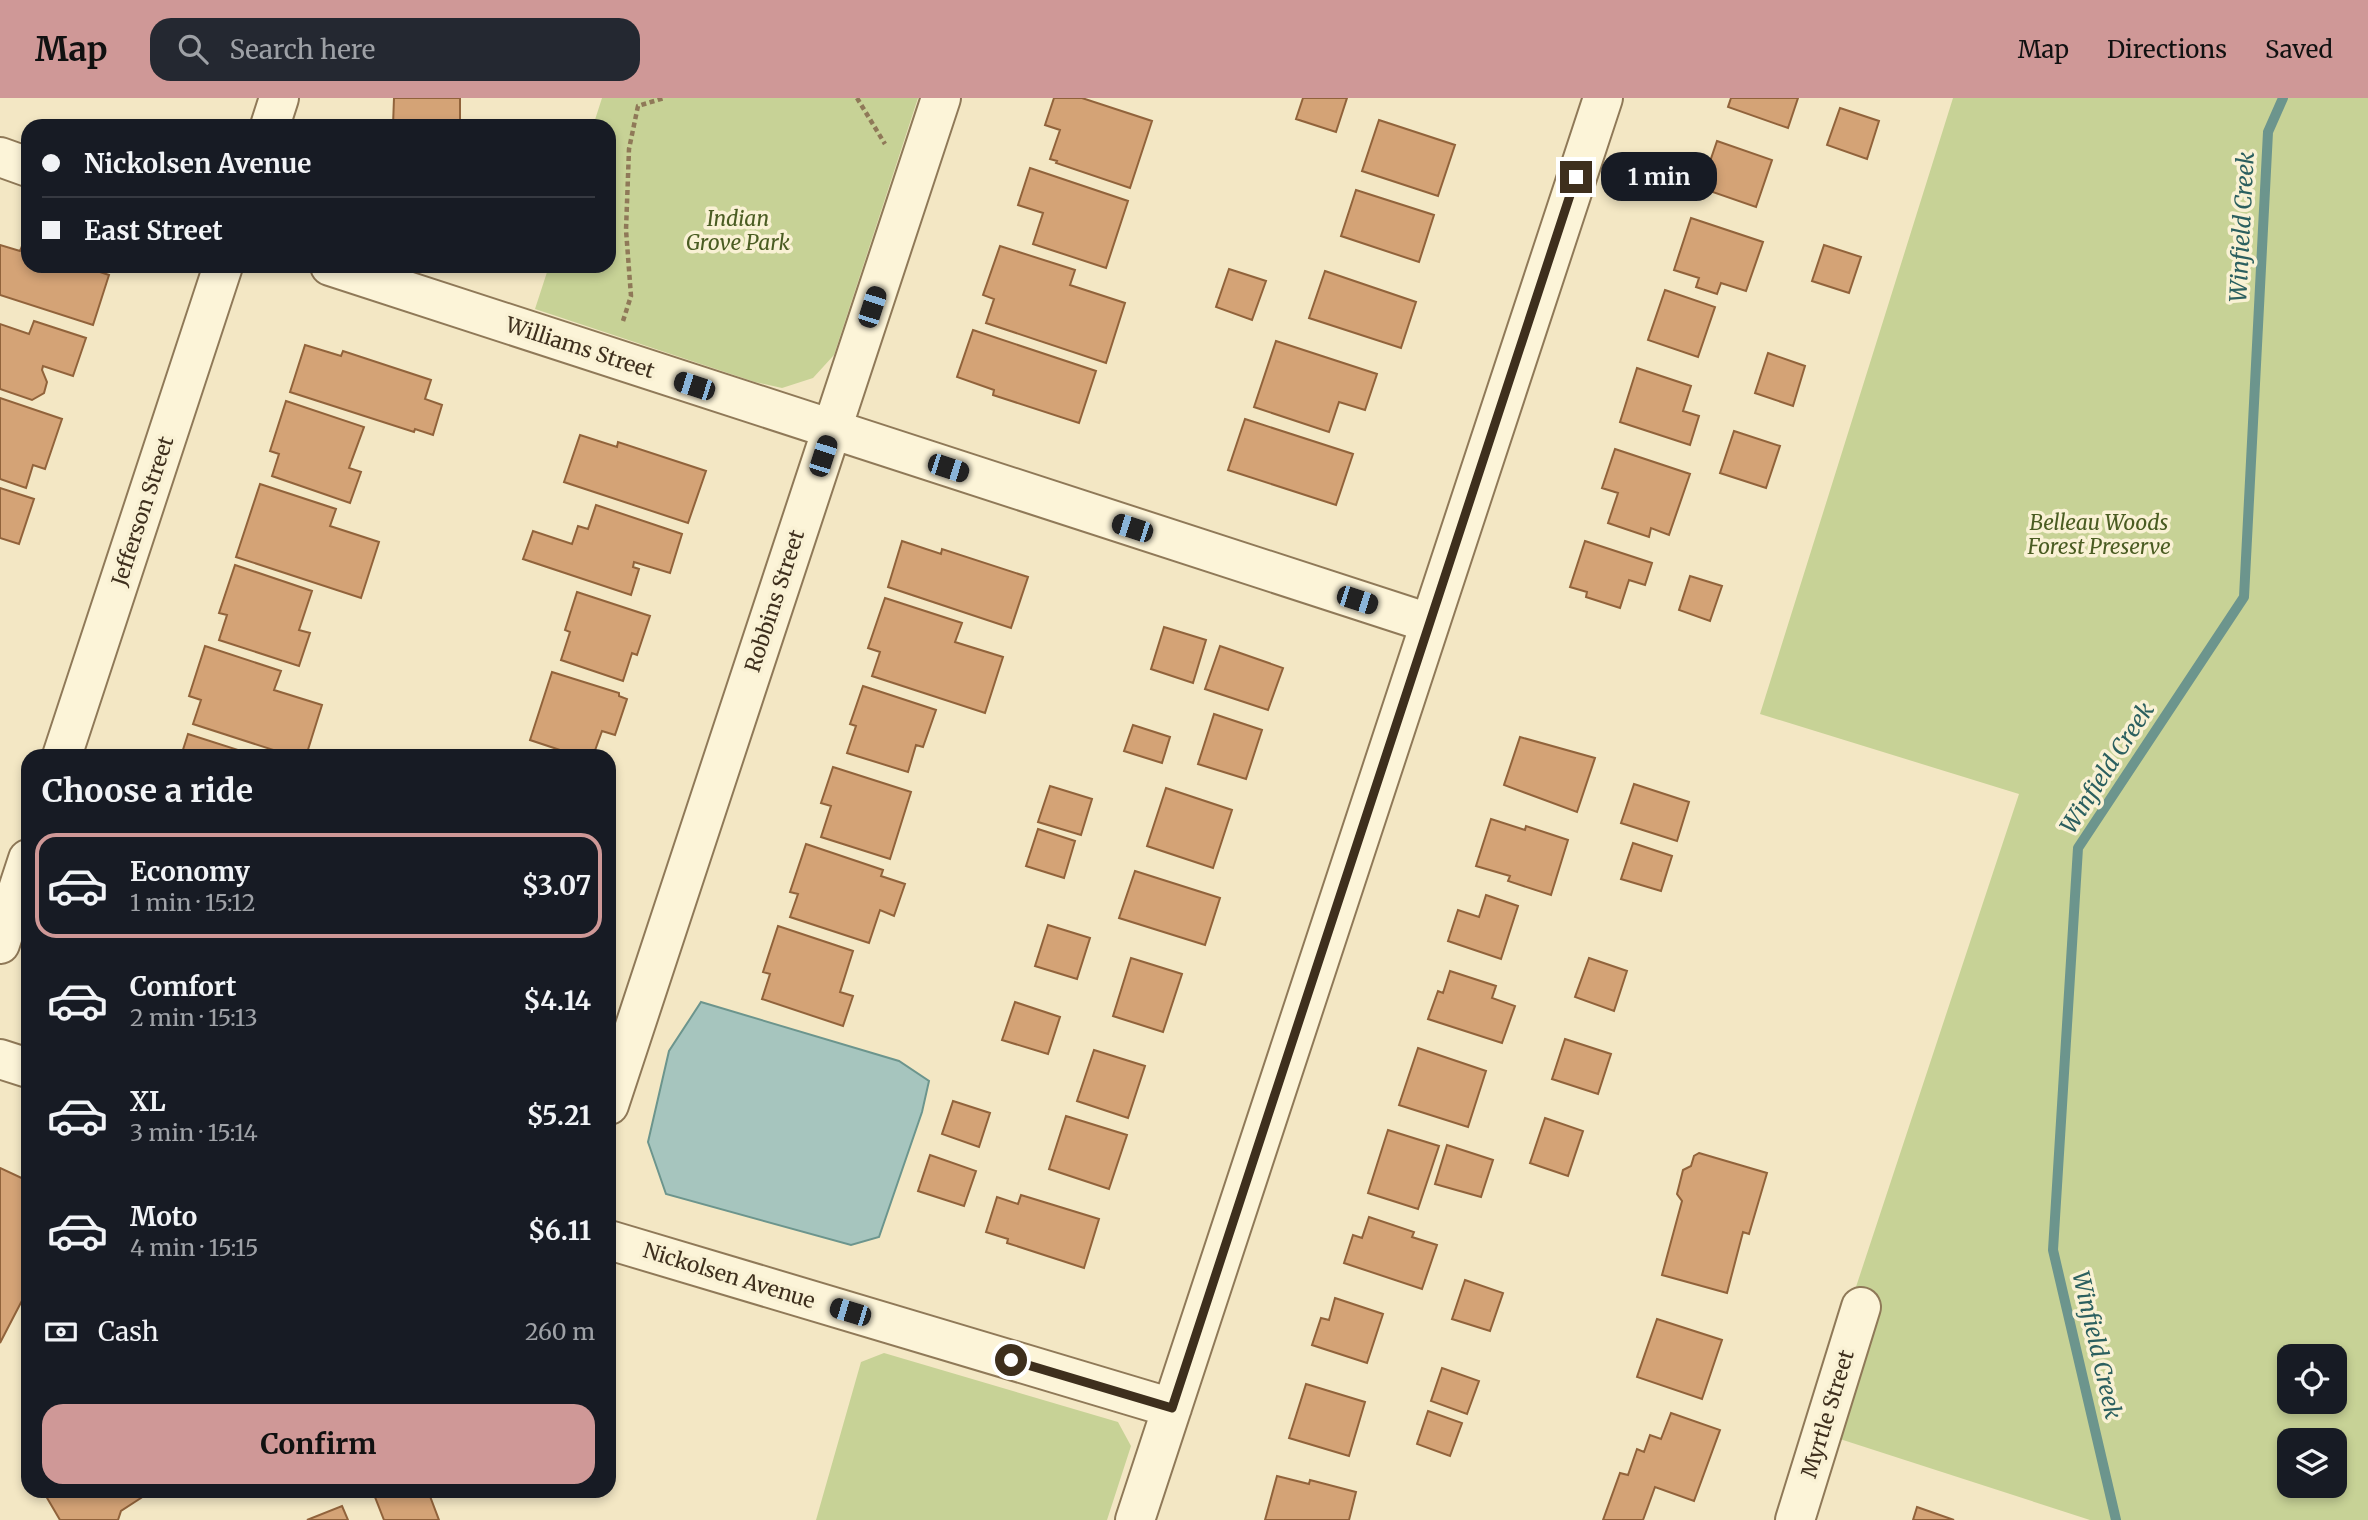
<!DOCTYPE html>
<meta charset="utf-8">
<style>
body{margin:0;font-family:Merriweather,serif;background:#242831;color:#f1f3f6;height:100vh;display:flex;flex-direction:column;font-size:26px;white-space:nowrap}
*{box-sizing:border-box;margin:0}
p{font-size:23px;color:#9ea1a6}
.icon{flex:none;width:38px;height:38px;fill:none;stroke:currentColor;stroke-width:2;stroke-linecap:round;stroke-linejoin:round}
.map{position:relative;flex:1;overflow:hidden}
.details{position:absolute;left:21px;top:651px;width:595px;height:749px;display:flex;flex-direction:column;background:#171b24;border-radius:21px;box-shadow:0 4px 10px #0003}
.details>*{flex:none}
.guide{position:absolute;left:21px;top:21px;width:595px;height:154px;border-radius:21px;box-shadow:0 4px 10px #0003;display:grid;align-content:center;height:154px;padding:0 21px;background:#171b24}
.buttons{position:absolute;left:2277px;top:1246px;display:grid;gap:14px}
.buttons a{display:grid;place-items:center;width:70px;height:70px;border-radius:14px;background:#171b24;box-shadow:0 4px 10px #0003;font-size:35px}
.end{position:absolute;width:32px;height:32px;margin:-16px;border:9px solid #3e2f1d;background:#fff;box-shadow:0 0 0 4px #fff}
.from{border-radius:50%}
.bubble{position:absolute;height:49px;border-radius:21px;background:#171b24;box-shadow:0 4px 10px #0003;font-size:23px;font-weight:700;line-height:49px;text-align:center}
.car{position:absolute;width:21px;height:42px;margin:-21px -10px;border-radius:9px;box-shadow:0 0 5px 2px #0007;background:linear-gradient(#222 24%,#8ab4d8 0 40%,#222 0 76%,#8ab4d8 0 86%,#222 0)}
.guide b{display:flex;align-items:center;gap:24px;height:66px;font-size:26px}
.guide b+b{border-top:2px solid #363941}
.guide i{width:18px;height:18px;background:#f1f3f6}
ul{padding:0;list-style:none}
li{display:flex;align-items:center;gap:21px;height:105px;margin:0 14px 10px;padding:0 7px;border:4px solid transparent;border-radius:21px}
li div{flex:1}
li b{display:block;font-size:26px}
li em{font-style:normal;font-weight:700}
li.on{border-color:#cf9897}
li>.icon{width:63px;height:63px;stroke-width:1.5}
h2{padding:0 21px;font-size:32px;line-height:84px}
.pay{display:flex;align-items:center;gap:18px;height:77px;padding:0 21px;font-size:26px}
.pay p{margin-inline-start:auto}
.primary-button{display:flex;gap:14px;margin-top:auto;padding:14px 21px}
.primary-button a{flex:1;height:80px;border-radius:21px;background:#cf9897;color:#111;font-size:28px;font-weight:700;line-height:80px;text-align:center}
header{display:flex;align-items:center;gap:42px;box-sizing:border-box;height:98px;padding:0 35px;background:#cf9897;color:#111}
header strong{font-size:33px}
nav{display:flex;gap:38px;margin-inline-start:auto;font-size:24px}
.search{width:490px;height:63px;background:#242831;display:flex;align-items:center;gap:18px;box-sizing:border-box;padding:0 24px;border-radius:21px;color:#9ea1a6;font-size:26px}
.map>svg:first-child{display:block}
</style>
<header>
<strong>Map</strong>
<div class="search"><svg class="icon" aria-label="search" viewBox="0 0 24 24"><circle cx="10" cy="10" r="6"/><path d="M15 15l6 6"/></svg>Search here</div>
<nav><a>Map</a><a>Directions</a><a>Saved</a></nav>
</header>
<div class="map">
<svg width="2368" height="1422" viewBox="0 0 2368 1422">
<rect width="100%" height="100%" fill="#f3e7c4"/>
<path fill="#c7d296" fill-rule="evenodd" d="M602 0H918L834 257 813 280 782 290 755 284 535 211 549 168H609V28H593Z
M1953 0H2368V1422H2090L1809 1331 2019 696 1760 616ZM2289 1258H2334V1304H2289ZM2289 1342H2334V1388H2289Z
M884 1255 1118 1324 1131 1348 1107 1422H816L861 1264Z"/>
<path fill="#a6c5be" stroke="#6c958d" stroke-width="2" d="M701 904 899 963 929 983 922 1014 879 1139 851 1147 666 1096 648 1044 669 953Z"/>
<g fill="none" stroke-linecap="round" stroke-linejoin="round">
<path stroke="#6c958d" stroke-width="10" d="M2116 1422 2053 1152 2078 750 2244 499 2268 34 2283 0"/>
</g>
<path fill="#d4a376" stroke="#91633b" stroke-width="2" d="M394 0H460V28H393Z
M1054 0H1082L1152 23 1130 90 1056 65 1057 63 1050 61 1060 32 1045 27Z
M1303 0H1347L1336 34 1296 21Z
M1731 0H1798L1788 30 1728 9Z
M1840 10 1879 23 1867 61 1827 47Z
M1379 22 1455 47 1438 98 1362 73Z
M1717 43 1772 62 1756 109 1701 90Z
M1030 70 1128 103 1106 170 1033 146 1043 115 1018 107Z
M1356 92 1434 117 1419 164 1341 138Z
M1691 120 1763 144 1746 193 1721 185 1717 196 1696 189 1699 180 1674 172Z
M0 147 20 153 22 148 28 150V168H82L109 177 93 227 0 197Z
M1824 147 1861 159 1849 195 1812 183Z
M1000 148 1075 172 1070 187 1125 205 1106 265 986 225 994 201 983 197Z
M1229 171 1266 183 1252 222 1216 209Z
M1325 173 1416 204 1401 250 1309 220Z
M1665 192 1715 209 1698 259 1648 242Z
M34 223 86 240 73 278 43 268 42 272 47 284 44 295 32 302 0 291V226L29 236Z
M973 232 1096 273 1079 325 993 297 994 292 957 279Z
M1276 243 1377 276 1365 312 1339 304 1329 334 1254 309Z
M305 247 341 258 343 253 431 282 425 301 442 307 433 337 415 331 414 334 290 294Z
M1768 255 1805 268 1793 308 1755 295Z
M1637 270 1691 288 1683 313 1699 318 1690 347 1620 324Z
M0 300 62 321 45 371 33 367 26 390 0 381Z
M286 303 364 329 349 370 361 374 350 405 272 378 279 356 270 353Z
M1245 321 1353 356 1336 407 1228 372Z
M1734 333 1780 348 1766 390 1720 375Z
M580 337 617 349 618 344 706 373 688 425 564 384Z
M1615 351 1690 376 1669 437 1651 430 1649 439 1608 425 1618 395 1602 390Z
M260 386 336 411 330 428 379 444 361 500 236 459Z
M0 390 34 401 19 446 0 440Z
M596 407 682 436 670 475 634 464 633 469 639 471 631 497 523 461 533 433 572 446 578 428 588 431Z
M902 443 941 456 942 451 1028 479 1011 530 888 489Z
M1585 443 1652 465 1645 487 1629 482 1620 510 1586 499 1587 494 1570 489Z
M235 467 312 493 299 532 310 535 299 568 219 542 227 517 219 515Z
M1690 478 1722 488 1710 523 1679 512Z
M577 494 650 518 637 557 632 555 623 583 561 562 570 534 565 532Z
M885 500 962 525 955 544 1003 559 985 615 872 578 880 554 868 550Z
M1164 529 1206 542 1193 585 1151 571Z
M205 548 281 573 274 592 322 607 306 658H292L193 626 201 602 189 598Z
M1220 548 1283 570 1268 612 1205 591Z
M552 574 619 595V598L627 601 615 637 602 633 593 658H578L530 642Z
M863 588 936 612 923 649 916 647 908 674 847 655 856 628 850 626Z
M1214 616 1262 632 1246 681 1198 666Z
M1133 627 1170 639 1162 665 1124 653Z
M188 636 257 658H181Z
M1520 639 1595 660 1577 714 1504 687Z
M833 669 911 694 890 761 821 739 831 708 821 705Z
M1634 686 1689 704 1677 743 1621 725Z
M1050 688 1092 701 1081 737 1038 724Z
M1166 690 1232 712 1213 770 1147 748Z
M1491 721 1525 732 1526 728 1568 742 1551 797 1508 783 1510 778 1476 768Z
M1038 731 1075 743 1064 780 1026 768Z
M1633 745 1672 758 1661 793 1621 781Z
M806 746 883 772 881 778 905 786 894 818 880 812 869 845 790 819 798 796 790 794Z
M1135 773 1220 800 1205 847 1119 820Z
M1486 797 1518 808 1501 861 1448 843 1458 812 1479 819Z
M1048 827 1090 840 1077 881 1035 868Z
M778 828 853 853 840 894 853 898 843 928 762 901 770 876 763 874Z
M1131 860 1182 876 1163 934 1113 918Z
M1589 860 1627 873 1614 913 1575 899Z
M1450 873 1496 888 1492 900 1515 908 1502 945 1428 921 1438 893 1443 895Z
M1015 904 1060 919 1048 956 1002 942Z
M1565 941 1611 956 1598 996 1552 981Z
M1418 950 1486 973 1468 1029 1399 1007Z
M1094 952 1145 968 1128 1020 1077 1003Z
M953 1003 990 1015 979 1049 942 1036Z
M1066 1018 1127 1037 1109 1091 1049 1071Z
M1545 1020 1583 1033 1568 1078 1530 1065Z
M1388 1032 1439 1048 1418 1111 1368 1095Z
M1447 1047 1493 1062 1481 1099 1435 1086Z
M1699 1055 1767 1075 1749 1136 1743 1134 1727 1195 1662 1177 1682 1103 1677 1096 1683 1072 1691 1068 1694 1058Z
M930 1057 976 1073 964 1108 918 1093Z
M0 1070 28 1083V1191L0 1245Z
M1021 1097 1099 1121 1084 1170 1007 1145 1008 1141 986 1134 997 1099 1018 1106Z
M1369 1119 1414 1134 1412 1139 1437 1147 1422 1191 1344 1165 1353 1137 1362 1140Z
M1465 1182 1503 1195 1490 1233 1452 1221Z
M1335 1200 1383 1216 1367 1265 1312 1247 1321 1220 1329 1222Z
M1657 1221 1722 1242 1702 1301 1637 1279Z
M1442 1270 1479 1283 1467 1316 1431 1303Z
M1306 1286 1365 1304 1349 1358 1289 1340Z
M1428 1313 1462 1325 1450 1358 1417 1346Z
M1671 1315 1720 1332 1694 1403 1655 1389 1643 1422H1603L1620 1375 1628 1377 1637 1351 1644 1354 1650 1337 1661 1341Z
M1277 1378 1309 1386 1310 1382 1356 1394 1349 1422H1265Z
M43 1393H141L144 1398 121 1413 118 1422H60Z
M391 1393H428L439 1422H384L375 1399Z
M342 1408 348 1422H307Z
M1917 1409 1954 1422H1913Z"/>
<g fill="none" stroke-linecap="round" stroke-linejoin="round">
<defs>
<path id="minor" d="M270 28 279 0
M0 59 28 69
M330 168 1429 525
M62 658 223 168
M0 846 28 761
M0 961 28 970
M609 1007 941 0
M609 1142 1172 1310
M1135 1422 1603 0
M1795 1422 1861 1209"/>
</defs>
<use href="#minor" stroke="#8f7958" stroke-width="42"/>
<path stroke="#8f7958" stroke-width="4.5" stroke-dasharray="5 3.5" stroke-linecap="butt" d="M857 0 885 46
M623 223 631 198 626 132 629 51 638 8 664 0"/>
<use href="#minor" stroke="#fcf4d8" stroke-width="38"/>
</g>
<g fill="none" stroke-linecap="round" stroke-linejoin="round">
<path stroke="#3e2f1d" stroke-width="9" d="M1011 1262 1172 1310 1576 79"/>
</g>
<g text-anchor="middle" stroke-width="7" stroke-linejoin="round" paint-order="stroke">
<g font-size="21" font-style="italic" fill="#4a5c22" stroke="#f9f1d4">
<text x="738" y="128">Indian<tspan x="738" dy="24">Grove Park</tspan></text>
<text x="2099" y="432">Belleau Woods<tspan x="2099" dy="24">Forest Preserve</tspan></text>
</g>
<g font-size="21" fill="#3e2f1d" stroke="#f9f1d4">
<text transform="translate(580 250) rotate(18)" y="7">Williams Street</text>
<text transform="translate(143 413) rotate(-72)" y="7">Jefferson Street</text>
<text transform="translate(775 503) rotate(-72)" y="7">Robbins Street</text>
<text transform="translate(729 1178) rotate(17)" y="7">Nickolsen Avenue</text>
<text transform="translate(1828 1316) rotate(-73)" y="7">Myrtle Street</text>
</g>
<g font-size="23" font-style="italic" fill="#2b5f5f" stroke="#f9f1d4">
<text transform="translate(2242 129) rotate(-87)" y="8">Winfield Creek</text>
<text transform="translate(2107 670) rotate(-57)" y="8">Winfield Creek</text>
<text transform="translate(2097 1247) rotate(77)" y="8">Winfield Creek</text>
</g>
</g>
</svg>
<div class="buttons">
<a><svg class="icon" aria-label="locate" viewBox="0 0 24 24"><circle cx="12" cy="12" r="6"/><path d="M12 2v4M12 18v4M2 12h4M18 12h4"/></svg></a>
<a><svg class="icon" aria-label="layers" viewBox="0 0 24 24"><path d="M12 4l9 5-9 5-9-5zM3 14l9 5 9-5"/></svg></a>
</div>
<i class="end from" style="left:1011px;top:1262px"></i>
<i class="end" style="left:1576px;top:79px"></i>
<div class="bubble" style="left:1601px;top:54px;width:116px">1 min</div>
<i class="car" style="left:872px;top:209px;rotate:18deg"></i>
<i class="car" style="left:694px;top:288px;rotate:288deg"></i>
<i class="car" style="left:823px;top:358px;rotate:18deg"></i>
<i class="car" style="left:948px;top:370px;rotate:108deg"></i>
<i class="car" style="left:1132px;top:430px;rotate:288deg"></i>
<i class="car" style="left:1357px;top:502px;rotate:108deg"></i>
<i class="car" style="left:850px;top:1214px;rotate:287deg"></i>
<div class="guide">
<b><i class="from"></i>Nickolsen Avenue</b>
<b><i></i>East Street</b>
</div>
<section class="details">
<h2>Choose a ride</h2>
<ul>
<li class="on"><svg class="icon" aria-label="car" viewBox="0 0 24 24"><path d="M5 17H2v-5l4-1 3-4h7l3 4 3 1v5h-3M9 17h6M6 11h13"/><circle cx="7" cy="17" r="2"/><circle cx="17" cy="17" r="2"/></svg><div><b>Economy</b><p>1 min · 15:12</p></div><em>$3.07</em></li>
<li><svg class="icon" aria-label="car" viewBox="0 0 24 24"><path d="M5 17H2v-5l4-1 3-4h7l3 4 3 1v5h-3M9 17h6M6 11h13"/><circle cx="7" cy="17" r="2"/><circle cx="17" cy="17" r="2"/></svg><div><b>Comfort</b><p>2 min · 15:13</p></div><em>$4.14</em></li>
<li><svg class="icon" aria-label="car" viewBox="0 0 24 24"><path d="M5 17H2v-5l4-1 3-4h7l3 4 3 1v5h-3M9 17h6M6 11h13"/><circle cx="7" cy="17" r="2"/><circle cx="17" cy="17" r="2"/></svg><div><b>XL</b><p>3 min · 15:14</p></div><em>$5.21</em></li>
<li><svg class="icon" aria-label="car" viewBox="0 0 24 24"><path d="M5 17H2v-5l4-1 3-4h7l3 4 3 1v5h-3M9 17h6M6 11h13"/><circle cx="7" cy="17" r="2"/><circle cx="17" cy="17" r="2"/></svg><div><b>Moto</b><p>4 min · 15:15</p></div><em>$6.11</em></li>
</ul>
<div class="pay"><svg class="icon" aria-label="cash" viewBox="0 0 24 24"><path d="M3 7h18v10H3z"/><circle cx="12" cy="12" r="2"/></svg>Cash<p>260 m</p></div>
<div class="primary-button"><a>Confirm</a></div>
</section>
</div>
